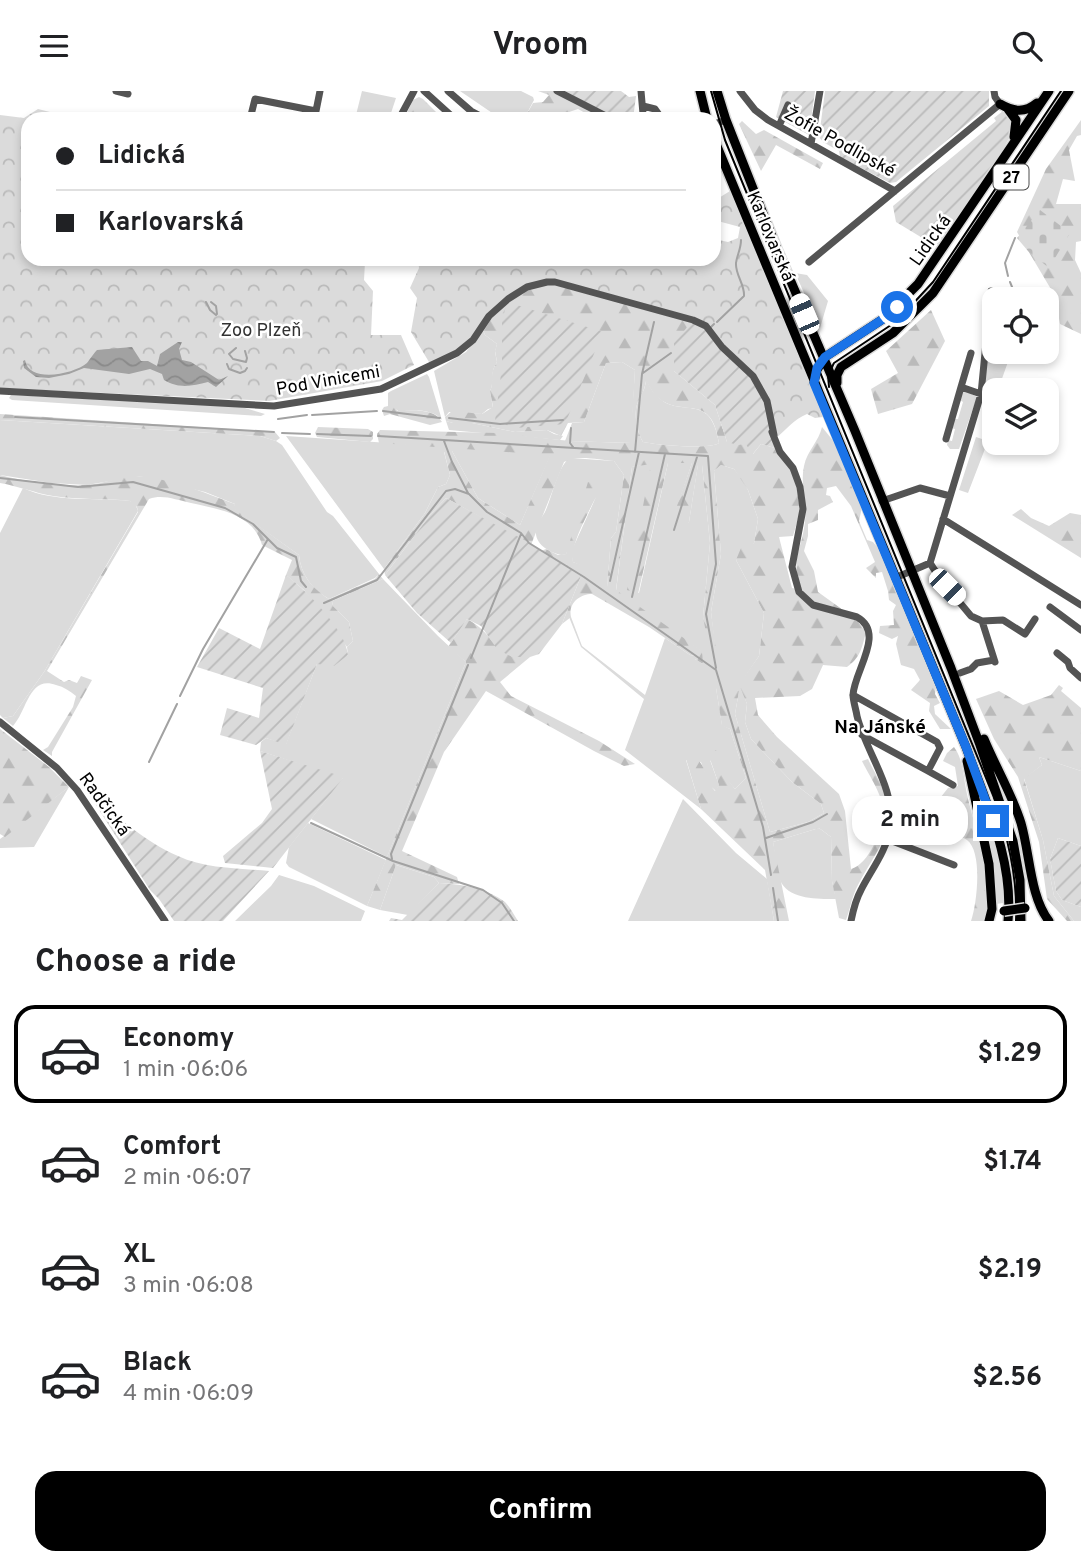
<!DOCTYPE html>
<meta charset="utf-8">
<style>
body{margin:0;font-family:Overpass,sans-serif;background:#f2f2f2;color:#202124;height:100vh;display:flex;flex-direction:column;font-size:26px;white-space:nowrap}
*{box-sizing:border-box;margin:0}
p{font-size:23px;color:#757577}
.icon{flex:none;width:38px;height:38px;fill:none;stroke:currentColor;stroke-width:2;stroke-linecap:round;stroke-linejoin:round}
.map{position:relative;height:830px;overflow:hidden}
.drawer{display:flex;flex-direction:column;background:#fff;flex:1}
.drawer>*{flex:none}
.hud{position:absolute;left:21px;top:21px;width:700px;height:154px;border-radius:21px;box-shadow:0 4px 10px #0003;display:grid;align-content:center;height:154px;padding:0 35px;background:#fff}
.fabs{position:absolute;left:982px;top:196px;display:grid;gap:14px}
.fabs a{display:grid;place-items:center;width:77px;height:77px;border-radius:14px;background:#fff;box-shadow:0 4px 10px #0003;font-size:35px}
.end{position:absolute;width:32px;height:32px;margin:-16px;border:9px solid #1a73e8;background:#fff;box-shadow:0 0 0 4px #fff}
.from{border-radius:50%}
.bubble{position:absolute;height:49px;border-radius:21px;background:#fff;box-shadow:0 4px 10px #0003;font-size:23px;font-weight:700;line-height:49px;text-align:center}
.car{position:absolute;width:21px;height:42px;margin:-21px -10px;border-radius:9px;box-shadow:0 0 5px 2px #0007;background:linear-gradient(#fff 24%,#345 0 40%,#fff 0 76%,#345 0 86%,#fff 0)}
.hud b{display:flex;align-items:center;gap:24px;height:66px;font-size:26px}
.hud b+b{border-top:2px solid #e0e0e0}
.hud i{width:18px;height:18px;background:#202124}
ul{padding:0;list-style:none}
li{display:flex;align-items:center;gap:21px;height:98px;margin:0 14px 10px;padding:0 21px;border:4px solid transparent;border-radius:21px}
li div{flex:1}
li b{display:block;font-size:26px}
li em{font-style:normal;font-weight:700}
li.current{border-color:#000}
li>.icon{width:63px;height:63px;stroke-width:1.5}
h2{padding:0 35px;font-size:32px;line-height:84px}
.button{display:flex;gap:14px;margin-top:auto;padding:14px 35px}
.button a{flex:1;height:80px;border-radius:21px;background:#000;color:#fff;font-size:28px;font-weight:700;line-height:80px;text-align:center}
header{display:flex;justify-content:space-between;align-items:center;height:91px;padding:0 35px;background:#fff;font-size:32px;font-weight:700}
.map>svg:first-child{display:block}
</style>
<header><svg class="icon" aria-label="menu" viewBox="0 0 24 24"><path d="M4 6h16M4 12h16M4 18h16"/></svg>Vroom<svg class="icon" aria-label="search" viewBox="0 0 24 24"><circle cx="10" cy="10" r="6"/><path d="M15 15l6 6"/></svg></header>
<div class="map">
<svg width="1081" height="830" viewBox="0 0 1081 830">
<defs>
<pattern id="forest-firs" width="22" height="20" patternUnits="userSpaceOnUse" patternTransform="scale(1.75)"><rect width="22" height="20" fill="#dbdbdb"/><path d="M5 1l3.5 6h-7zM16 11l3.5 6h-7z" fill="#bababa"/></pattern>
<pattern id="cemetery-stones" width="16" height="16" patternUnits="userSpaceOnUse" patternTransform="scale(1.75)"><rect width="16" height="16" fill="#dbdbdb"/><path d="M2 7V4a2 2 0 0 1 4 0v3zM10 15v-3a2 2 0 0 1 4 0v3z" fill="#bababa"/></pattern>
<pattern id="park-crowns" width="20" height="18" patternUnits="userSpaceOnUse" patternTransform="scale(1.75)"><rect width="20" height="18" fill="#dbdbdb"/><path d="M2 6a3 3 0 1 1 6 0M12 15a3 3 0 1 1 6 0" fill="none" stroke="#bababa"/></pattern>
<pattern id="garden-furrows" width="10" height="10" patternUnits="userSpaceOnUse" patternTransform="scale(1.75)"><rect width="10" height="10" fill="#dbdbdb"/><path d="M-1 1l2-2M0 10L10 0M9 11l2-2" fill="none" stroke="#bababa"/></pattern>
<pattern id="water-waves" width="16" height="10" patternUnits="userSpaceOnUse" patternTransform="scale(1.75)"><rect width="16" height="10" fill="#a2a2a2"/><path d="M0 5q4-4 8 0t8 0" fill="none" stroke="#8a8a8a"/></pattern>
</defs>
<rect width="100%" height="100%" fill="#fff"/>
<path fill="#dbdbdb" d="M362 0 396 7 389 28H355Z
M460 0H521L533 6 534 9 524 28H501Z
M795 182 807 184 828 210 820 237Z
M483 239 485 244 497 253 495 261 497 271C489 283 495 291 490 300L493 317 488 318 482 323 449 321 445 326 434 280 466 261Z
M987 260 1009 268 999 296 1002 299H994V304L985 299Z
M622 271 635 279 631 352 565 350 572 332 584 331 606 272Z
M427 283 429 286 442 329C434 318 411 318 399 321L395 317 391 300Z
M646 289C649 293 651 299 655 303 679 331 710 297 719 352 708 359 658 354 643 351 637 341 633 321 638 311 642 302 645 299 646 289Z
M966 300 977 306 959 358H950L947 354 948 349 952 350 955 338 951 337 954 328H958L963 311 960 309 962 302Z
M11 304 238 315 265 323 261 325 12 309 9 307Z
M0 329 260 345 276 350 282 354 327 421 333 425 379 483 375 487 329 508C312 498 301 484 299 464L233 417 235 413 205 401 139 385 87 394 51 392 0 384Z
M446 330 453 332H472L515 341 547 339 554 343 563 345 560 349 449 339Z
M286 345 551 363 520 434 478 407 452 360 444 361 450 384 446 393 438 396 425 422 384 478Z
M976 346 988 350 968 402 959 399Z
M570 367 614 370 624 384 616 441 611 447 607 497 582 475 573 471 572 459 596 406 566 463 562 464C552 463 535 454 536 441 536 434 542 426 545 421 552 407 558 374 570 367Z
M652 372 628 499 639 502 668 372H692L669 440 689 431 698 373 702 374 710 452 703 526 716 565 711 521 721 463 714 380 721 374 734 378 739 384 748 399 758 428 754 452 736 469 764 522 759 565 740 593 747 613 745 631 751 648 792 691 821 713 824 722 808 731 770 741 735 623 739 600 716 597 722 634 730 638 746 687 735 698 710 669 719 694 716 700 709 694 701 671 686 669 701 718 625 659 644 608 581 556 569 526H571L582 555 645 604 665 547 690 564 695 565V568L703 573 701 560 616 500 632 376Z
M23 397C55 412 95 406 130 410L135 412 138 420 44 581 13 625 3 627 0 624V442Z
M383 488 438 545 466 571 387 766 311 728 343 687 260 660 261 651 266 647 286 653 317 573 348 564 347 556 353 550 349 531 333 515 332 510Z
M1039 666 1081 680V755L1058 747 1050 768 1056 800 1062 809 1081 816V830H1074L1054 805 1043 749 1024 687 1042 674Z
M975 688C988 728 1005 769 1003 812L996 813 993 772Z
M69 696 34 756 0 757V748Z
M683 708 736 762 767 788 774 830H628Z
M308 732 386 769 367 815 289 776 286 772 289 756Z
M819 737 831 746 832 790 836 808C819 808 788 809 780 789 776 778 775 763 773 751Z
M396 774 434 786 439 792 408 824 380 819Z
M279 784 314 795 365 820 361 830H235L271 795Z"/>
<path fill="url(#forest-firs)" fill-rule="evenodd" d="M538 0H564L613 28H596L578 18 569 21 565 28H524L533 12 543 11 549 4Z
M419 6 423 8 443 28H404L413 9Z
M1081 29V44L1077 45 1069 59 1075 90 1063 88 1056 113H1081V150L1076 151 1075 169 1081 182V243L1060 233 1055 205 1017 141 1046 78Z
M742 30 756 43 764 39 823 72 820 78 776 54 761 80 739 33Z
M547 191 693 229 674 280 715 314 727 351 756 334 753 363 761 353 775 357 791 378 797 395 800 421 793 445 779 446 792 497 801 499C790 466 802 460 805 430 807 411 800 393 804 375 807 360 819 350 822 336L835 352 862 416 859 430 867 449 873 451 878 457 936 596 935 603 940 612 934 615 935 623 951 638H940L929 620 930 612 911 599 920 589 914 578 901 574 896 553 898 545 892 548 879 542 880 535 894 534 893 520 896 514 889 509 888 500 882 481 876 482V487L866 477 875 471 851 415 836 395 827 397 826 404 830 405 833 411 818 419V429L808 433V445L804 460 814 480 818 501 857 529 866 541C862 557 860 567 847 576L823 574 812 598 800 605 755 607 758 624 777 646 839 703 845 720 851 778C869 773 882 740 883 722 884 705 869 685 862 670L868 668C875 683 887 700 888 718 891 751 865 775 854 803 851 811 849 821 846 829L839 827 832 790 831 746 819 737 773 751 789 830H774L765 779 701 718 686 668 696 667C706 675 706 690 715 700L719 694 710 668 715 659 734 670 725 685 735 698 746 687 730 638 722 635 716 597 727 594 739 600 735 623 770 741 808 731 824 722 821 713 792 691 751 648 745 631 747 613 739 593 759 565 764 522 736 469 741 457 754 452 758 428 748 399 734 378 721 374 714 380 721 463 711 521 717 566 710 562 703 526 710 452 702 374H698L689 431 674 445 668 440 692 372H668L638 503 627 499 651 373 632 376 616 499 702 560 703 573 695 568V565L690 564 649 536 592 503C580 503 568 512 571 526L562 533 581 485 541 460 546 458 558 464 566 463 588 391 598 393C594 420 571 444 573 471L582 474 607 496 611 447 616 441 624 384 614 370C599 369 577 363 564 371L531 454 446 407 430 424 385 484 384 478 425 422 438 396 446 393 450 384 444 360H452L478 407 520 434 550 364 379 352 377 343 380 339 496 342 570 350 630 352 635 279 622 271 606 272 584 331 568 332 561 345 547 339 515 341 472 332H453L446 330 445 326 452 320 482 323 493 316 490 300C495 290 488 285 497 271L495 260 497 253 485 244 483 239C498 210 519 203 547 191ZM646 290C649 294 652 301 655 304 681 330 711 298 719 352 708 359 658 354 643 351 637 341 633 322 638 311 642 302 644 301 646 290Z
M931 219 945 250 912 313 878 323 871 298 898 282 886 260Z
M391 300 393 301 397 320C411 319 435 317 442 331L430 334 390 323 384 325 382 319 384 316 388 315V302Z
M0 323 275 341 280 347 276 350 260 345 0 329Z
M318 336 368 338 373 341V348L370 351 317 346 315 342Z
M0 384C26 391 59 395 87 394 104 393 118 385 135 385 166 386 206 402 235 413L234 417 299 464C301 484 312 497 329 508L375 488 379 483 383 488 332 510 333 515 349 531 353 550 347 556 304 499 286 484 292 469 262 454C254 423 218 418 191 412 176 409 163 403 149 408L47 580 64 591 69 589 77 592 81 585 92 589 52 661V665L43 659 48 656 73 616 76 605C70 600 64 596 56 594 29 584 27 620 13 635L3 627 13 625 44 581 138 421 137 416 130 410C105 407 78 409 53 405 35 402 18 395 0 392Z
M1021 418 1031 427 1049 435 1070 422 1081 424V467L1012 424Z
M467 528C498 544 488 565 530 566L500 591 511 605 599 650 635 673 624 675 594 660 486 600 444 661 402 760 457 786 459 793 439 792 434 786 396 774 380 819 367 815 466 571 448 556Z
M1059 594 1063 597 1061 600 1081 617V680L1039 666 1042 674 1024 688 1043 749 1054 805 1074 830H1067L1047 808 1039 751 1018 686 994 648 976 608 999 600 1023 614 1051 604Z
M0 638 49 676 69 696 5 746 0 743Z
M954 656C964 670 963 686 967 703 974 736 998 799 983 830H971C977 813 983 761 967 749 959 743 945 741 935 737L938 727 920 721 922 714 933 716 948 697 958 695 955 676 943 670 947 662Z"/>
<path fill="url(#cemetery-stones)" d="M1040 119 1070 142 1049 177 1028 160 1017 147Z"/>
<path fill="url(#park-crowns)" d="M38 18 78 28H28V168H361L365 171 364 189 373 200 371 244H401L414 274 382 290 269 310 0 297V24L24 27Z
M730 100 734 106 823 326 815 327 807 323C794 328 786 339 775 348L706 235 547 191 508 208 473 249 432 276 411 241 417 207 410 197 419 177 418 168H714V148L728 151 738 147 740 136 714 129V110Z"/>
<path fill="url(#garden-furrows)" d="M564 0H621L629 6 636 5 633 28C609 28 586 11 564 0Z
M783 0H815L809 44 776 26Z
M825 0H989V15L896 91 890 92 840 66 839 60 823 51 819 46Z
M1003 20H1009L1014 38 988 86 938 153 934 154 896 131 893 115 996 30 994 27Z
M507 211 603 241 565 333 515 337 495 330 502 275V230Z
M693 229C715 240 751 277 760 299 768 317 771 338 775 357L761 353 752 364 746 353 738 354 727 351 715 314 674 280V252Z
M446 407 526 450 581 485 562 533 539 563 530 566H512L497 558 481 535 467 528 451 552 417 522 385 484 430 424Z
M286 484C306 499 346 539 348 564L334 575 317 573 286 654 266 647 256 654 220 644 227 617 259 627 263 597 197 576 219 537 260 558Z
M260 660 344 686 273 777 225 772 223 765 262 732 272 718Z
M89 703C117 725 145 751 178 765 205 778 240 777 269 780L223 830H174L159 808 150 799Z
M1058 747 1081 755V816L1062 809 1056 800 1050 768Z
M439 792C460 793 487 797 505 811 510 816 514 824 518 830H389L391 827 402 829Z"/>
<path fill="url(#water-waves)" d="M178 251H182L179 258 182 269 191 271 219 289 228 285 216 296 208 291C192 295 179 298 164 289L162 283 150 278 129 283 84 277 69 283 49 287 36 286 24 277 23 270 25 269C29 293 74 283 87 272 90 268 94 262 97 259L132 256 141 270H148L157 275 160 263Z"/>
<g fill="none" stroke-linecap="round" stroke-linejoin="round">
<path stroke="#a2a2a2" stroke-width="2" d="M1008 185 1005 172 1015 147
M1010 191 1017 208
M206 211 210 219 216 224
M211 211 216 215 217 223
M1046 220 1053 224 1051 229
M717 231 744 205C745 194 735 183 736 172 737 164 741 158 741 149
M711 236 714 233
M236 257 229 263 233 268 246 271 247 267 245 260
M227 273 229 278 240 282 245 280 247 277
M643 282 671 262
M383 320 440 327
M312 324 377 320
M15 326 274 341
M449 327 500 333 563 329
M278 328 307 324
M571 337 570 352 573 356
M282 342 310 343
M317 343 371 345
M378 345 708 365 716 473 706 523 716 577
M444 350 452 371 468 402
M635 361 642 283 654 231
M0 387 78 396 133 391 225 417 253 433 277 457 296 466 301 490 306 496
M674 439 697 366
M610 490 639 361
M632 506 665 363
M324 512 377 489 446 400 455 398 469 403 487 421 521 442 529 452 584 486 716 579 763 736 771 784
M471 567 521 443
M180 605 203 558 268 448
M149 671 177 613
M311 732 393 770 483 799 502 812 514 830
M766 747 813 731 827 723
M392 768 391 763 468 574
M773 797 778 830"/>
<defs>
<path id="major" d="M700 0 707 28
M717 0 726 29 777 158 855 340 951 577 980 654 1013 750 1020 789 1021 830
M1000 13C1014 21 1025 22 1037 12
M1008 18 1016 29 1014 46
M714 48 966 656C986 712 1014 770 1008 830
M814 291 817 279 825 266 883 228 918 193 1049 0
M837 292V284L841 276 893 242 933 202 1069 0
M984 648C996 677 1012 703 1021 732 1030 763 1030 806 1049 830
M967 670 989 773 992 818 989 830"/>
</defs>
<use href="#major" stroke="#dbdbdb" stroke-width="12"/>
<path stroke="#545454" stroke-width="7" d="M116 0 128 3
M424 0 455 28
M448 0 471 20 486 28
M557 0 612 28
M740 0 755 19 768 29 895 100
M643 15 655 18 662 28
M250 28 255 8 316 20 320 0
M399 28 414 0
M641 28 643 23 641 0
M714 33 726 29
M779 35 788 14
M811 53 820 0
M809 171 1000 13 995 6 994 0
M991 200 981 303 930 472 941 489 971 525 982 530 1003 529 1025 543 1035 528
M971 262 961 296 981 303
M0 300 274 315 381 298 457 262 473 249 489 225 508 208 527 196 547 191H555L693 229 706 235 722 256 753 285 767 310 774 344
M772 341 780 361 793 377 800 396 803 418 792 476 799 501 813 514 857 526C886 542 854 580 853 604 853 610 856 618 857 625 866 662 896 697 890 736 887 760 871 779 861 799 856 808 853 820 851 830
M946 348 961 296
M882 410 920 397 950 405
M943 428 1081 514
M895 487 930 472
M1050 516 1081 539
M982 530 995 571
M1057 562 1068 571 1070 577 1081 587
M960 582 971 578 977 572 994 569
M853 604 937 651 940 657 928 680 862 644
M0 631 57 677 77 699 165 830
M928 680 953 694
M887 748 954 774"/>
<use href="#major" stroke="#000" stroke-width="9"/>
<path stroke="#000" stroke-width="2" d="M711 0 725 49 993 704C1008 745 1018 786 1016 830
M829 296 828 284 834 272 897 230 933 191 1061 0"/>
<defs>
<path id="major-bridge" d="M1004 820 1025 817"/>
</defs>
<use href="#major-bridge" stroke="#dbdbdb" stroke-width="12" stroke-linecap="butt"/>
<use href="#major-bridge" stroke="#000" stroke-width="9"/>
</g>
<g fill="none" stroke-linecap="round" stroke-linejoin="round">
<path stroke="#1a73e8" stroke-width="9" d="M897 216 883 228 825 266 817 277 814 292 966 656 993 730"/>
</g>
<g text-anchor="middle" stroke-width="5" stroke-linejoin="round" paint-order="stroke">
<rect fill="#fff" stroke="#4c4c4c" stroke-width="2" x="993.5" y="73.5" width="35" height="25" rx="5"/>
<g font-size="16" font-weight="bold" fill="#000">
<text x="1011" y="92">27</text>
</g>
<g font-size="18" fill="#000" stroke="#fff">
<text transform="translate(840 51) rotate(29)" y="6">Žofie Podlipské</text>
<text transform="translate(771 145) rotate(67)" y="6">Karlovarská</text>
<text transform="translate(930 149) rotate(-55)" y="6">Lidická</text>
<text transform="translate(328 289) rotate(-10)" y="6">Pod Vinicemi</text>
<text transform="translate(105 713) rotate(54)" y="6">Radčická</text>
</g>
<g font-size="18" fill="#323232" stroke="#fff">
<text x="261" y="245">Zoo Plzeň</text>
</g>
<g font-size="19" font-weight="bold" fill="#000" stroke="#fff">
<text x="880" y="642">Na Jánské</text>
</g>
</g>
</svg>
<div class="fabs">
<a><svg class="icon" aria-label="locate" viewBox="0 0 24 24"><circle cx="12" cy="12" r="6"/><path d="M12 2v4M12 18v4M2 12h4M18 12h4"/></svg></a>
<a><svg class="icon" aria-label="layers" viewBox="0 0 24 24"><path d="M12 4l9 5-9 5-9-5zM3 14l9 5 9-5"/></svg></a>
</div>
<i class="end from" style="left:897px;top:216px"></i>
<i class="end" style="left:993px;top:730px"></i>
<div class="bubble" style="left:852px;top:705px;width:116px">2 min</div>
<i class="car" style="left:804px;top:223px;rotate:337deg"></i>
<i class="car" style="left:947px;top:496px;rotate:135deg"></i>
<div class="hud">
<b><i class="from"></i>Lidická</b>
<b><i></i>Karlovarská</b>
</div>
</div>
<section class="drawer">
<h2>Choose a ride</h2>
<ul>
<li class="current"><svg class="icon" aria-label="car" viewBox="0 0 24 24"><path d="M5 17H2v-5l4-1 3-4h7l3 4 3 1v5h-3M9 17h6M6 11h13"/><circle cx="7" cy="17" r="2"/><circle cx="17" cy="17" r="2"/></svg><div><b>Economy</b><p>1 min · 06:06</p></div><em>$1.29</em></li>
<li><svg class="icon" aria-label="car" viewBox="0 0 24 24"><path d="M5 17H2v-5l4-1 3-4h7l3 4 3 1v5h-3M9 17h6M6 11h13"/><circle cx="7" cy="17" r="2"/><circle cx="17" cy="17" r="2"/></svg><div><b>Comfort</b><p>2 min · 06:07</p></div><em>$1.74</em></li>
<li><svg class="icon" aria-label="car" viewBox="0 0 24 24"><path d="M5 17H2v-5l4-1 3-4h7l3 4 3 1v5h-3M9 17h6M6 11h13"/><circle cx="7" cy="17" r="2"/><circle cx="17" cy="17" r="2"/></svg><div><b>XL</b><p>3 min · 06:08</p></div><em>$2.19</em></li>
<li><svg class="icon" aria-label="car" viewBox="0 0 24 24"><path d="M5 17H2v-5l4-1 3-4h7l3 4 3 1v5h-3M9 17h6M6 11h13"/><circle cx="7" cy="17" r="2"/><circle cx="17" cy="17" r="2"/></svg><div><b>Black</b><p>4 min · 06:09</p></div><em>$2.56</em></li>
</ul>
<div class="button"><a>Confirm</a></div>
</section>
